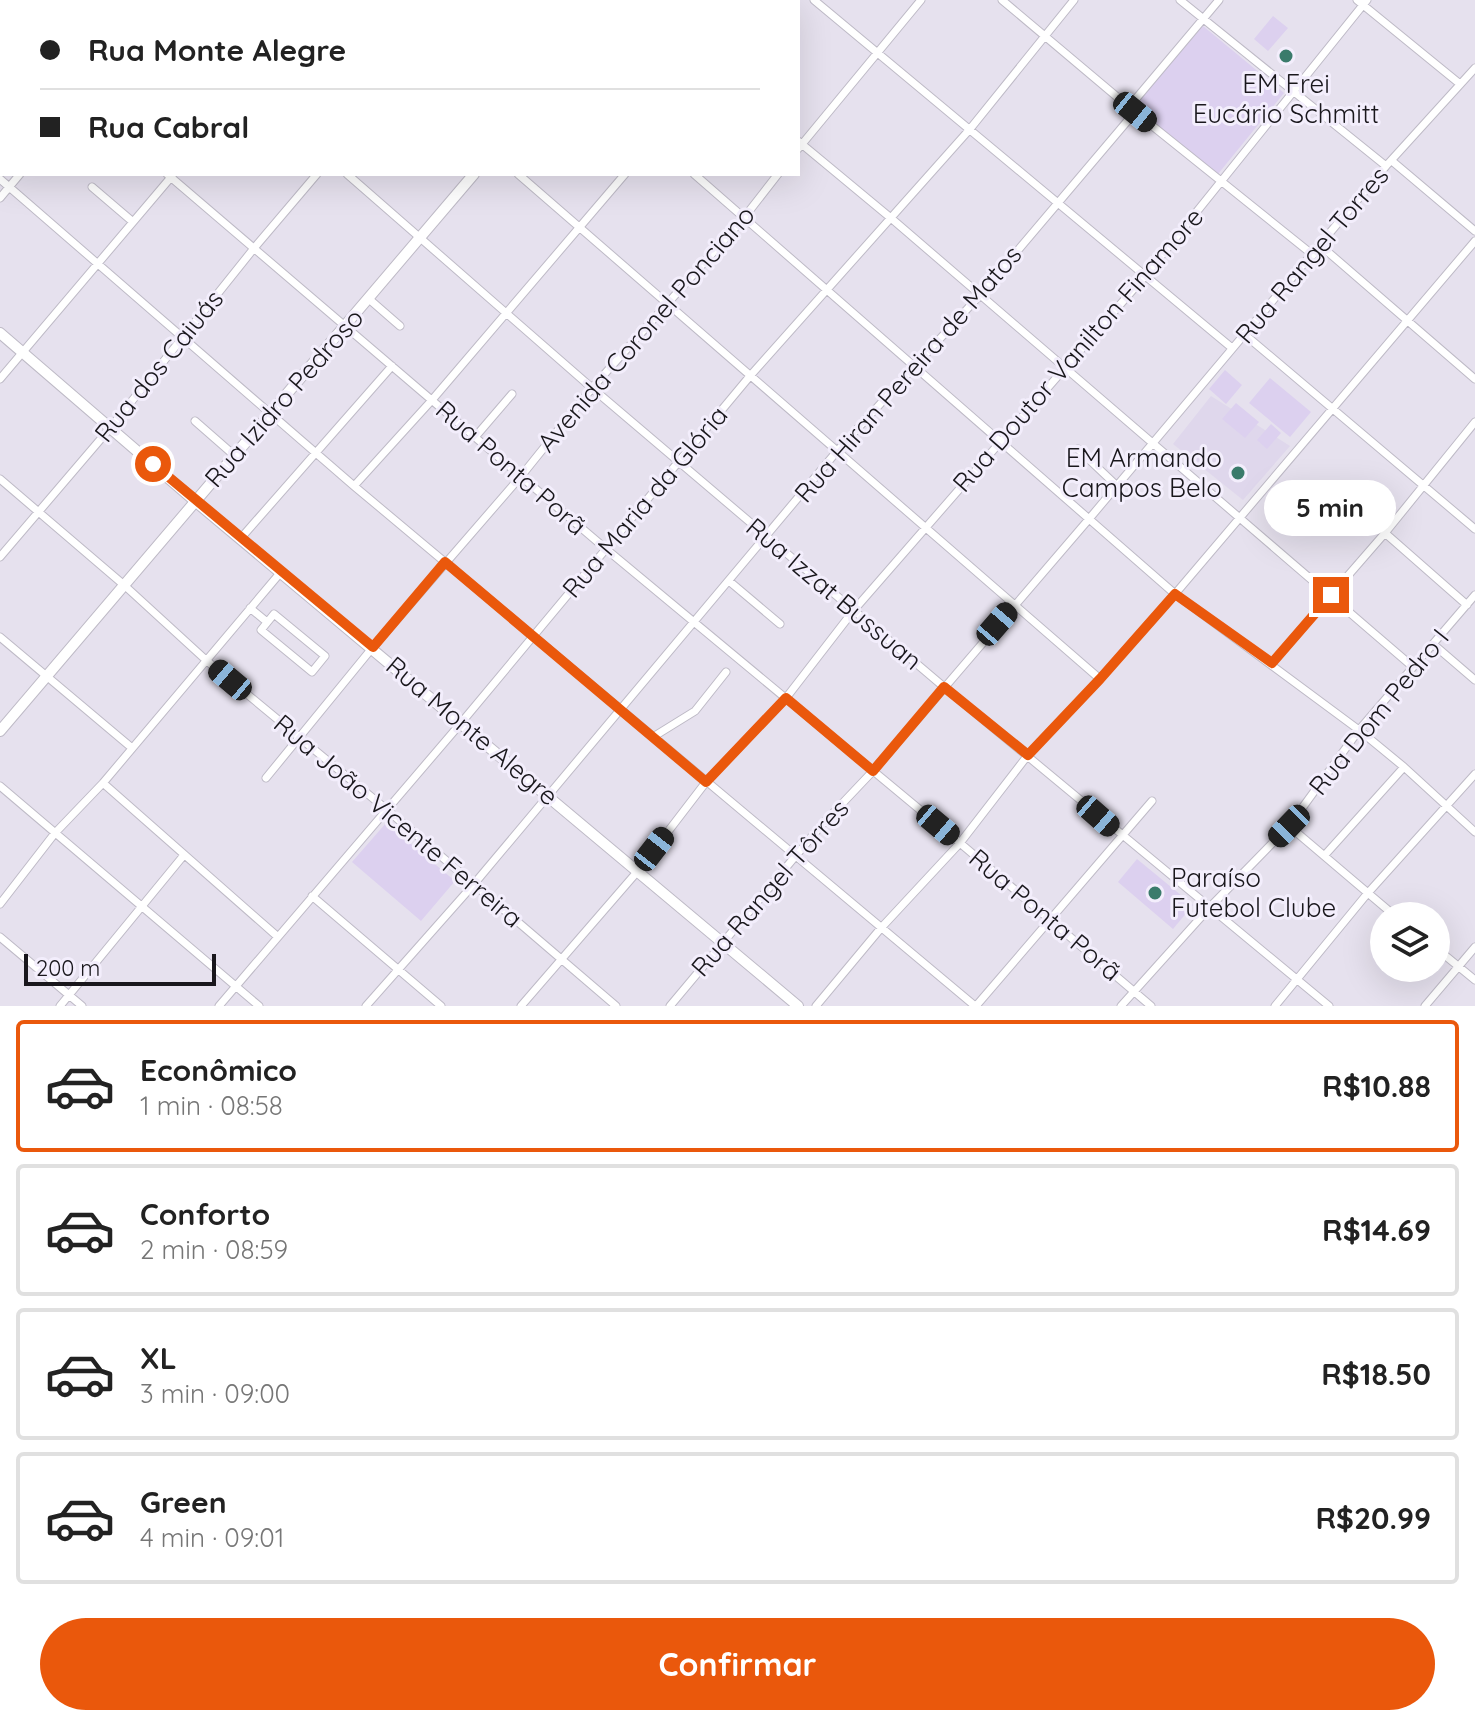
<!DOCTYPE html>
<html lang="pt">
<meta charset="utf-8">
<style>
body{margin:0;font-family:Quicksand,sans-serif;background:#f2f2f2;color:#222;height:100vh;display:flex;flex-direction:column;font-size:30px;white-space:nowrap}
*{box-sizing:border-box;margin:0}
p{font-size:26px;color:#767676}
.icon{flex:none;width:44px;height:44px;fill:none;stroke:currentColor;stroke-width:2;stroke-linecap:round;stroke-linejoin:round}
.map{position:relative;height:1006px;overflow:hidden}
.sheet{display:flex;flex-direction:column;background:#fff;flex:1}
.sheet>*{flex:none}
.hud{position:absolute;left:0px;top:0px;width:800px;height:176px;box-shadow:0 8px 32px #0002;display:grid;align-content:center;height:176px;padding:0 40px;background:#fff}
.fabs{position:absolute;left:1370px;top:902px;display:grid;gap:16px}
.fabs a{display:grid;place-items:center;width:80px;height:80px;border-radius:50%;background:#fff;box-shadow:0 8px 32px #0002;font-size:40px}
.scale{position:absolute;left:24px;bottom:20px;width:192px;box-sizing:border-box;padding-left:8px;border:4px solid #19171c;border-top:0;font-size:22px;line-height:28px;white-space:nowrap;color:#19171c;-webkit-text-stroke:6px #f3eefc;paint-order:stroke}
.end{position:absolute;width:36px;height:36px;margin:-18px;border:10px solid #ea580c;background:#fff;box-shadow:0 0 0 4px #fff}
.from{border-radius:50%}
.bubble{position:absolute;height:56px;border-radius:28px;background:#fff;box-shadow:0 8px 32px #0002;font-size:26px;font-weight:800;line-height:56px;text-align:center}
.car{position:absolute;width:24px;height:48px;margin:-24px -12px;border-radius:10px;box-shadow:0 0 6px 2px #0007;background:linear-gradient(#222 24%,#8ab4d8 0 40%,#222 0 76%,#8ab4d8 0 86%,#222 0)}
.hud b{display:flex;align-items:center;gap:28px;height:76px;font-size:30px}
.hud b+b{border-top:2px solid #e0e0e0}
.hud i{width:20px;height:20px;background:#222}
ul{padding:14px 0 0;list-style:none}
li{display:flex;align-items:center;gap:24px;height:132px;margin:0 16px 12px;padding:0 24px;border:4px solid #e0e0e0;border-radius:8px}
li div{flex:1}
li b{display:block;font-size:30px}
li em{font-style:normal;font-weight:800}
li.on{border-color:#ea580c}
li>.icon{width:72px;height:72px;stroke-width:1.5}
.cta{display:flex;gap:16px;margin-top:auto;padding:16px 40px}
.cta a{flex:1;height:92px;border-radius:48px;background:#ea580c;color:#fff;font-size:32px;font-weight:800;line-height:92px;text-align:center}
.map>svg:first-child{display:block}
</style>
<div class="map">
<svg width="1475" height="1006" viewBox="0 0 1475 1006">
<rect width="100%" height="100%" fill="#e6e1ee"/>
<path fill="#dfd7ec" d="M1211 396 1290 446 1243 500 1173 444Z"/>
<path fill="#dcd0ef" d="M1273 16 1288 28 1268 51 1254 39Z
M1203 26 1284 93 1218 174 1135 107 1137 102Z
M1225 370 1242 385 1226 404 1209 389Z
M1270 378 1311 412 1290 437 1249 403Z
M1236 403 1259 422 1245 438 1222 419Z
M1271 424 1281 433 1267 449 1257 440Z
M386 823 455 881 421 921 352 862Z
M1137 859 1193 905 1173 929 1118 882Z"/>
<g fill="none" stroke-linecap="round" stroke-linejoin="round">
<defs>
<path id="street" d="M101 0 103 2
M317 0 319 2
M498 0 501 2
M634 0 636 2
M814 0 1232 348
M1002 0 1135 112 1313 255
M1180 0 1386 166
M1357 0 1460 84
M14 2 15 0
M154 2 156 0
M462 2 464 0
M775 2 776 0
M0 20 2 17
M1129 107 1219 0
M798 141 892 219 1413 667
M798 149 921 0
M1392 161 1475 231
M167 174 606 549 960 843 1151 1006
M347 174 592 388 944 687 1329 1006
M518 174 1100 679
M694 174 1175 594 1359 730 1404 767 1475 832
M0 179 354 486 975 1006
M92 187 133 222
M0 198 20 174
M1321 246 1475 379
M369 299 400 326
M1244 334 1475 529
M0 379 172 176
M195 421 235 456
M476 436 512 394
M1078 449 1117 486
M0 479 124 585 207 661 386 809 616 1006
M354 486 432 400 625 174
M1385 533 1467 605
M241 538 392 366
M0 557 111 427 255 247 317 174
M729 581 780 624
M250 608 267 622
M274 614 325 656 312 672 261 630Z
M0 637 132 748
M1433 644 1475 680
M1272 663 1385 533 1475 422
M653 737 695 711 726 672
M266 778 373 647 522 475 592 388 743 219 778 174
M103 783 278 937
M0 786 259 1006
M1289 826 1395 916
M1324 856 1404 767
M312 896 441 1006
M0 904 55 833 103 783 281 572
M0 937 82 1006
M1436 948 1475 980
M60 1006 184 855
M219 1006 461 723 750 376 970 129 1074 0
M366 1006 474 884 838 450 980 295 1135 112
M521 1006 637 872 706 782 786 698 854 610 1145 276 1367 0
M670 1006 819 828 873 771 1089 519 1386 166 1475 68
M816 1006 881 928 960 843 1028 755 1100 679 1175 594 1475 241
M976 1006 1152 801
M1121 1006 1211 906 1289 826 1359 730 1475 595
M1275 1006 1367 894 1475 774
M1425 1006 1475 947"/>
<path id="secondary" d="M619 2 620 0
M0 333 195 501 798 1006
M0 731 474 174"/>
</defs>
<use href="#street" stroke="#bebac6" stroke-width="9"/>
<use href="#secondary" stroke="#bebac6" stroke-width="12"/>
<use href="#street" stroke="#fff" stroke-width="7"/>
<use href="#secondary" stroke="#fff" stroke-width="10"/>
</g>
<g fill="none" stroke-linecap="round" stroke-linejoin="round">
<path stroke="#ea580c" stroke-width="10" d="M153 464 373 647 445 562 706 782 786 698 873 771 944 687 1028 755 1100 679 1175 594 1272 663 1331 595"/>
</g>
<g fill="#3a7b6b" stroke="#f3eefc" stroke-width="3">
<circle cx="1286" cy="56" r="8"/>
<circle cx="1238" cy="473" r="8"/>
<circle cx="1155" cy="893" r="8"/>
</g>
<g text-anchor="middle" stroke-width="6" stroke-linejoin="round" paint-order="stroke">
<g font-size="26" fill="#19171c" stroke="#f3eefc">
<text x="1286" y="93">EM Frei<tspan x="1286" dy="30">Eucário Schmitt</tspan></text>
<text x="1222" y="467" text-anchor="end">EM Armando<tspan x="1222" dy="30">Campos Belo</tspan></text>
<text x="1171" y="887" text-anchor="start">Paraíso<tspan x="1171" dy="30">Futebol Clube</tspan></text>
</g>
<g font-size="26" fill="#19171c" stroke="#f3eefc">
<text transform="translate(1312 255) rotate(-50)" y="9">Rua Rangel Torres</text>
<text transform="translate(646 329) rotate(-49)" y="9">Avenida Coronel Ponciano</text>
<text transform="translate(1078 350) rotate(-49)" y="9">Rua Doutor Vanilton Finamore</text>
<text transform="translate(159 366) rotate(-51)" y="9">Rua dos Caiuás</text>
<text transform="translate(908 374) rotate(-49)" y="9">Rua Hiran Pereira de Matos</text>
<text transform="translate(284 398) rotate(-49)" y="9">Rua Izidro Pedroso</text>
<text transform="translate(511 468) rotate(41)" y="9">Rua Ponta Porã</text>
<text transform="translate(645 502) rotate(-50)" y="9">Rua Maria da Glória</text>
<text transform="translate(834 594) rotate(40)" y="9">Rua Izzat Bussuan</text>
<text transform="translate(1379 712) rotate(-51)" y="9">Rua Dom Pedro I</text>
<text transform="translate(472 731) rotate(40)" y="9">Rua Monte Alegre</text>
<text transform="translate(398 821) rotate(40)" y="9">Rua João Vicente Ferreira</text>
<text transform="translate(770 888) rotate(-49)" y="9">Rua Rangel Tôrres</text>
<text transform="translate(1045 915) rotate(40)" y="9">Rua Ponta Porã</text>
</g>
</g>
</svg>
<div class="fabs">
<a><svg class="icon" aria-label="layers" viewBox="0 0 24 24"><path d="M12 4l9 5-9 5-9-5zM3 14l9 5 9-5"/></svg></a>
</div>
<div class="scale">200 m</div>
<i class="end from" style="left:153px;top:464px"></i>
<i class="end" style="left:1331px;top:595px"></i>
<div class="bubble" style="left:1264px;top:480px;width:132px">5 min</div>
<i class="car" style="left:1135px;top:112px;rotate:129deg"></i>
<i class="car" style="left:997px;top:624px;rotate:41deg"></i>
<i class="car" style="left:230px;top:680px;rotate:310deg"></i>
<i class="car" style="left:1098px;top:816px;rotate:131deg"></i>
<i class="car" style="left:938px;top:825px;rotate:130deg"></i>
<i class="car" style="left:1289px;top:826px;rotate:224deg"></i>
<i class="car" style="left:654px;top:849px;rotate:38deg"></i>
<div class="hud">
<b><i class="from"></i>Rua Monte Alegre</b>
<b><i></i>Rua Cabral</b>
</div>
</div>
<section class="sheet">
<ul>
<li class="on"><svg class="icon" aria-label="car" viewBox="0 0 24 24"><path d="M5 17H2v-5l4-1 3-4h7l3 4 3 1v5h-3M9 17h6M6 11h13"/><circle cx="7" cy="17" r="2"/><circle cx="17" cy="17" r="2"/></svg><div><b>Econômico</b><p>1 min · 08:58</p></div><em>R$10.88</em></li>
<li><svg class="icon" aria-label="car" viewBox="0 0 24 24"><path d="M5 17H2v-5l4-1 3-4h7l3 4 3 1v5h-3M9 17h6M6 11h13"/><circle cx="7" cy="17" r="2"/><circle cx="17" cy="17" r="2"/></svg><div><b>Conforto</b><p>2 min · 08:59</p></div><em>R$14.69</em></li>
<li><svg class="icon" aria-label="car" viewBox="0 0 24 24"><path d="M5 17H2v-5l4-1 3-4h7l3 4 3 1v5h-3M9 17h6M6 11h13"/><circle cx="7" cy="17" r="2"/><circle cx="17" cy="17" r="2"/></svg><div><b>XL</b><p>3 min · 09:00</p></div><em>R$18.50</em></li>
<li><svg class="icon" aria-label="car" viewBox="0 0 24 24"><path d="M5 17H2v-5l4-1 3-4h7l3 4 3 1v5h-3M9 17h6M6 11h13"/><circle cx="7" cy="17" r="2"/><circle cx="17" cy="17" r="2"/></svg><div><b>Green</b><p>4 min · 09:01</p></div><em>R$20.99</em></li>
</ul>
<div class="cta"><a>Confirmar</a></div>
</section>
